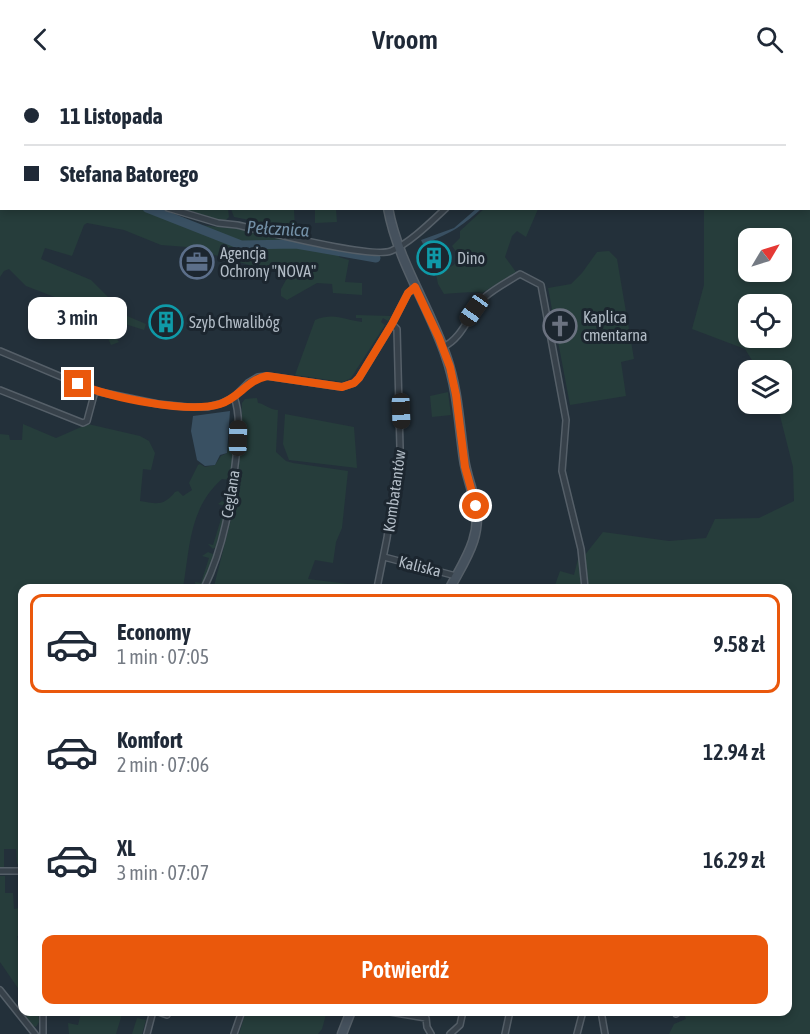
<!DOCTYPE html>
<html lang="pl">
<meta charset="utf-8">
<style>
body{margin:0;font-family:"Asap Condensed",sans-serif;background:#f2f2f3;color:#1f2937;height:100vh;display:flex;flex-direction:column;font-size:22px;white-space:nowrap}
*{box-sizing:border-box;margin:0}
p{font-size:20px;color:#747a83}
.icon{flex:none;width:33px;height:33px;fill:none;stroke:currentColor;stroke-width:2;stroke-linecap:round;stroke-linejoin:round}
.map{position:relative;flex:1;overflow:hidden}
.panel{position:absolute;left:18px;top:506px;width:774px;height:432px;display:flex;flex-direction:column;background:#fff;border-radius:12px;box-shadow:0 3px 9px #0003}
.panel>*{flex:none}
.top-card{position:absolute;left:0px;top:0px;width:810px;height:132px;box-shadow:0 3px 9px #0003;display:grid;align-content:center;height:132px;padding:0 24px;background:#fff}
.needle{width:39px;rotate:52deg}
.tools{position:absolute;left:738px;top:150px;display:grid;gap:12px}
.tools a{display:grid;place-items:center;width:54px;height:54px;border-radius:12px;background:#fff;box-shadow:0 3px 9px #0003;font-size:30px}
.end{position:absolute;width:27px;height:27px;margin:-14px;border:8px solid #ea580c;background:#fff;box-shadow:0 0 0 3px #fff}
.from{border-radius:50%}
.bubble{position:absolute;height:42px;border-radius:12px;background:#fff;box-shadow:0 3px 9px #0003;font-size:20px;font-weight:600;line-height:42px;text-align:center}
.car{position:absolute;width:18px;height:36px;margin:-18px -9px;border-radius:8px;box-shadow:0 0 4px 2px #0007;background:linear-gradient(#222 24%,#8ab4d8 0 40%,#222 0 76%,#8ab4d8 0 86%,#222 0)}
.top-card b{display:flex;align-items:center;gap:21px;height:57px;font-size:22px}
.top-card b+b{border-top:2px solid #e0e1e3}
.top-card i{width:15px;height:15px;background:#1f2937}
ul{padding:10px 0 0;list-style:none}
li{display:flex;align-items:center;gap:18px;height:99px;margin:0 12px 9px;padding:0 12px;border:3px solid transparent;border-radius:12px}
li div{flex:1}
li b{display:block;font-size:22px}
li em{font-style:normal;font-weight:600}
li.current{border-color:#ea580c}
li>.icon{width:54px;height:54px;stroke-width:1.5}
.button{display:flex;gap:12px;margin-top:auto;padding:12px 24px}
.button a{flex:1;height:69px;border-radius:12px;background:#ea580c;color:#fff;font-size:24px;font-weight:600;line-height:69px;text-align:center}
header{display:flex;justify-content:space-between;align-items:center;height:78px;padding:0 24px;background:#fff;font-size:27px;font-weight:600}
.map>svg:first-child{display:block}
</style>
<header><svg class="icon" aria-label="back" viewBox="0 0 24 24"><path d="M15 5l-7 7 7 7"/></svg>Vroom<svg class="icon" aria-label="search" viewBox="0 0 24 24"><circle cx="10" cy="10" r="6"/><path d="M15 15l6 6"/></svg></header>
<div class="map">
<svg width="810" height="956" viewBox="0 0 810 956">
<rect width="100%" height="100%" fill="#23303a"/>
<path fill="#263d3b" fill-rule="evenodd" d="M671 0H810V956H669L674 946 686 941 683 933H788V510H588L584 478 603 454 669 463 706 460 715 441 759 440 794 423 793 389 777 326H782V292H758L745 271 692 251 704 207V131L808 130V2ZM748 160H782V194H748ZM748 226H782V260H748Z
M0 60 2 130 147 131 199 147 248 152 340 173 339 179 349 182 345 204 362 205V217L333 215 332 206 317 205 287 222 281 218V211L286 202 284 194 266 192 187 169 161 167 124 152 87 145 84 147 72 178 45 170 41 181 91 202 127 238 146 246 144 252 122 245 114 258 119 264 111 267 103 249 94 244 78 228 26 208 9 191 4 193 0 199Z
M485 130 538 131 526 159 517 153 512 158 505 179 516 194 482 215C476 213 452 215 444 216L438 206 436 196 452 188 461 181 452 168 460 160V153Z
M178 131H228L229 139 224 144 219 143Z
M231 131H294L295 151 234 139Z
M315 131H336L337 144 315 145Z
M609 173 617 181 634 281 621 284 626 318 570 327 548 210 571 206 582 195 597 174Z
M356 237 391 238 388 243 383 240 381 244 385 247 351 300 343 304 295 297 315 242C335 234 344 242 362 244V240H356Z
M448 314 451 337 432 339 430 318Z
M257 320 258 325C263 325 270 332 278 332L276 374 286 383 293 385 348 393 342 450 336 464 333 485 315 482 308 501 348 506 347 510H210L214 508 238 414 242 325 245 321Z
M285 336 354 349 357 390 289 382 283 366Z
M23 346 56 360 88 346 140 358 149 363 155 375 151 392 143 391 140 423C157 426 164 428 175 414L178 413 183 418 192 412 189 405 198 387 200 386 205 389 215 387 221 378 227 375 229 364H236L230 402 222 401C189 430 190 469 183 510H22V759L20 760 21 770H22L21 785 17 786 16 771H4V789H0V356L9 357 10 362H22Z
M222 423 227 425 216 469 213 471 208 466 213 467 225 428 218 426Z
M208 474 215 477 203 507 201 510H196L195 504 201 505 209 480 202 478Z
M579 477 583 510H554L560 493 574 497Z
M0 798H5V815H13L14 831 20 830 22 813V858H17L22 884V916L0 884Z
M31 933H38L39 944 36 949 31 947 25 939Z
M101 933H123L116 956H69L68 945 78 947 81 935 100 937Z
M246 933H327L322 951 318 956H239Z
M137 940 146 942 142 956H132Z"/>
<path fill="#395062" d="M476 131H481C460 150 449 156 423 166L421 162 454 150Z
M230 333 227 375 220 377 215 387 205 388 197 382 191 353 193 338Z"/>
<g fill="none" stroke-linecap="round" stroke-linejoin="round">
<path stroke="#395062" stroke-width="9" d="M0 64 2 65
M147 130 241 167 296 166 376 180"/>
<defs>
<path id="minor" d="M218 0 219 2
M523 0V2
M246 2V0
M583 2 585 0
M168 130 218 145 237 147C264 153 371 181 391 173 409 166 432 143 446 130
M443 269C463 260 469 235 485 219 495 210 509 203 520 196L541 207 566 342 562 393 581 471 585 510
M0 273 95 313 158 326 187 329H208L222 325 234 319 248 305 258 299 267 298 342 309 354 305 359 300 392 246 408 215 415 209
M0 312 83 345 87 343 95 313
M384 479 456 498
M204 510C224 469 231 424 236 379 238 360 241 337 234 319
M377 510 387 460 400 370 397 251 392 246
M0 793H22
M0 912 35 956
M43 933V956
M156 933 167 937
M384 933 426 940 427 949 431 956
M601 933 605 956
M675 933 676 936
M147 956 153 933
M234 956 242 933
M450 956 460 947 463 933
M505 956 510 933
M577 956 583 933"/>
<path id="secondary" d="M78 0 100 2
M265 0 272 2
M123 2 143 0
M413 2V0
M388 130C398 184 429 228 446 278 458 312 459 346 464 381 466 396 472 410 475 425 483 458 464 483 450 510
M342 956 351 933"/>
</defs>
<use href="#minor" stroke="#555f68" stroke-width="8"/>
<use href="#secondary" stroke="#555f68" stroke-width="11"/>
<use href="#minor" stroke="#37414a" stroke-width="5"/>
<use href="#secondary" stroke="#45515d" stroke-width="8"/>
</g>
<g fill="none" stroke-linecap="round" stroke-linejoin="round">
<path stroke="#ea580c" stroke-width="8" d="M78 306C110 319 187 336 220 326 239 320 247 302 267 298L342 309 354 305 359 300 392 246 408 215 415 209 439 260 450 289 456 317 465 389 476 428"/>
</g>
<defs>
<symbol id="building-ring" viewBox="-11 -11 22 22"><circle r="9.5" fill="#1c262f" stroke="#0f9aa8" stroke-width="1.5"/><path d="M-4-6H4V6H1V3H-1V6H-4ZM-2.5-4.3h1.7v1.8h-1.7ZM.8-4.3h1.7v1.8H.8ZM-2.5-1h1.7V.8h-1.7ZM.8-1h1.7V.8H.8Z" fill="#0f9aa8"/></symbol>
<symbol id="office-ring" viewBox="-11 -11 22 22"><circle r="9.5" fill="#1c262f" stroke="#5c6f8a" stroke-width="1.5"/><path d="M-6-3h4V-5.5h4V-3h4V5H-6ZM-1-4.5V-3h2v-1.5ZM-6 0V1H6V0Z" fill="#5c6f8a"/></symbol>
<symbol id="church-ring" viewBox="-11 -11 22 22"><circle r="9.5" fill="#1c262f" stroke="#6b7280" stroke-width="1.5"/><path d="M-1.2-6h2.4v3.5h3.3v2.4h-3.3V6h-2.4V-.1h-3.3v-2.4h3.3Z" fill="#6b7280"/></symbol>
</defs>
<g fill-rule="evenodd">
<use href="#building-ring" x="415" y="161" width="38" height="38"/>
<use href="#office-ring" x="178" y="165" width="38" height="38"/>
<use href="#building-ring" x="147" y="225" width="38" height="38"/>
<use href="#church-ring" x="541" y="229" width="38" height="38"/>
</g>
<g text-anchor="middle" stroke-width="6" stroke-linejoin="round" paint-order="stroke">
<g font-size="16" fill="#b2bcc6" stroke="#1c262f" text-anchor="start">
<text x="220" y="181">Agencja<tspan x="220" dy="18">Ochrony "NOVA"</tspan></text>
<text x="457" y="186">Dino</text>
<text x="583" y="245">Kaplica<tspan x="583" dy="18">cmentarna</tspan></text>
<text x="189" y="250">Szyb Chwalibóg</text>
</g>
<g font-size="16" fill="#b2bcc6" stroke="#1c262f">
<text transform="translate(394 413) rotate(-82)" y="6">Kombatantów</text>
<text transform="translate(230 416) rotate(-81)" y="6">Ceglana</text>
<text transform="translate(420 488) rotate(14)" y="6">Kaliska</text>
</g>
<g font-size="18" font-style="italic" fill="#7491a8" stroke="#1c262f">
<text transform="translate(278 151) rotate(3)" y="6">Pełcznica</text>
</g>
</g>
</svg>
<div class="tools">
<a><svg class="needle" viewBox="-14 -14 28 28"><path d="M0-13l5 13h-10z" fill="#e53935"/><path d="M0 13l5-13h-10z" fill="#747a83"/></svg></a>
<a><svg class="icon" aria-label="locate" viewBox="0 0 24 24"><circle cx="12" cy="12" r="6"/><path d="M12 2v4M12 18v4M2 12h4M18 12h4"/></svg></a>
<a><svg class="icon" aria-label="layers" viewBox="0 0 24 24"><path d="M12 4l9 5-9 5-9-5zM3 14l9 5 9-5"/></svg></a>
</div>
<i class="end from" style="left:476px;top:428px"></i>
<i class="end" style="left:78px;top:306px"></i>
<div class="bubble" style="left:28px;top:219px;width:99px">3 min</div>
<i class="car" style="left:474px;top:232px;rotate:215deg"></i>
<i class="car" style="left:401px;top:333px;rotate:178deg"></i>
<i class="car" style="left:238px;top:360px;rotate:1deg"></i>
<div class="top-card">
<b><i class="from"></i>11 Listopada</b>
<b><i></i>Stefana Batorego</b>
</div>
<section class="panel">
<ul>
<li class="current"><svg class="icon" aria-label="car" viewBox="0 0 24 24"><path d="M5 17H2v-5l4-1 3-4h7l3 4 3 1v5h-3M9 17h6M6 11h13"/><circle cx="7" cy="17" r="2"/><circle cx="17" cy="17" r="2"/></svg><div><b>Economy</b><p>1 min · 07:05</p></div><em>9.58 zł</em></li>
<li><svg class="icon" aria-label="car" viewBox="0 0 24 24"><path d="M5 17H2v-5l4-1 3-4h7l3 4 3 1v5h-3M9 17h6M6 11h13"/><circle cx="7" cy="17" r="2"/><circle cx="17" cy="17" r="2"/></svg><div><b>Komfort</b><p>2 min · 07:06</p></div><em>12.94 zł</em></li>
<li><svg class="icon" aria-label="car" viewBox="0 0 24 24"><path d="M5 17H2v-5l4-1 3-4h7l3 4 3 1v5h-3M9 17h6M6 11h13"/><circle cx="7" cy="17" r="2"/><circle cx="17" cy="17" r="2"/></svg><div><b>XL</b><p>3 min · 07:07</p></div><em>16.29 zł</em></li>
</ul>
<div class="button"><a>Potwierdź</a></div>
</section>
</div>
